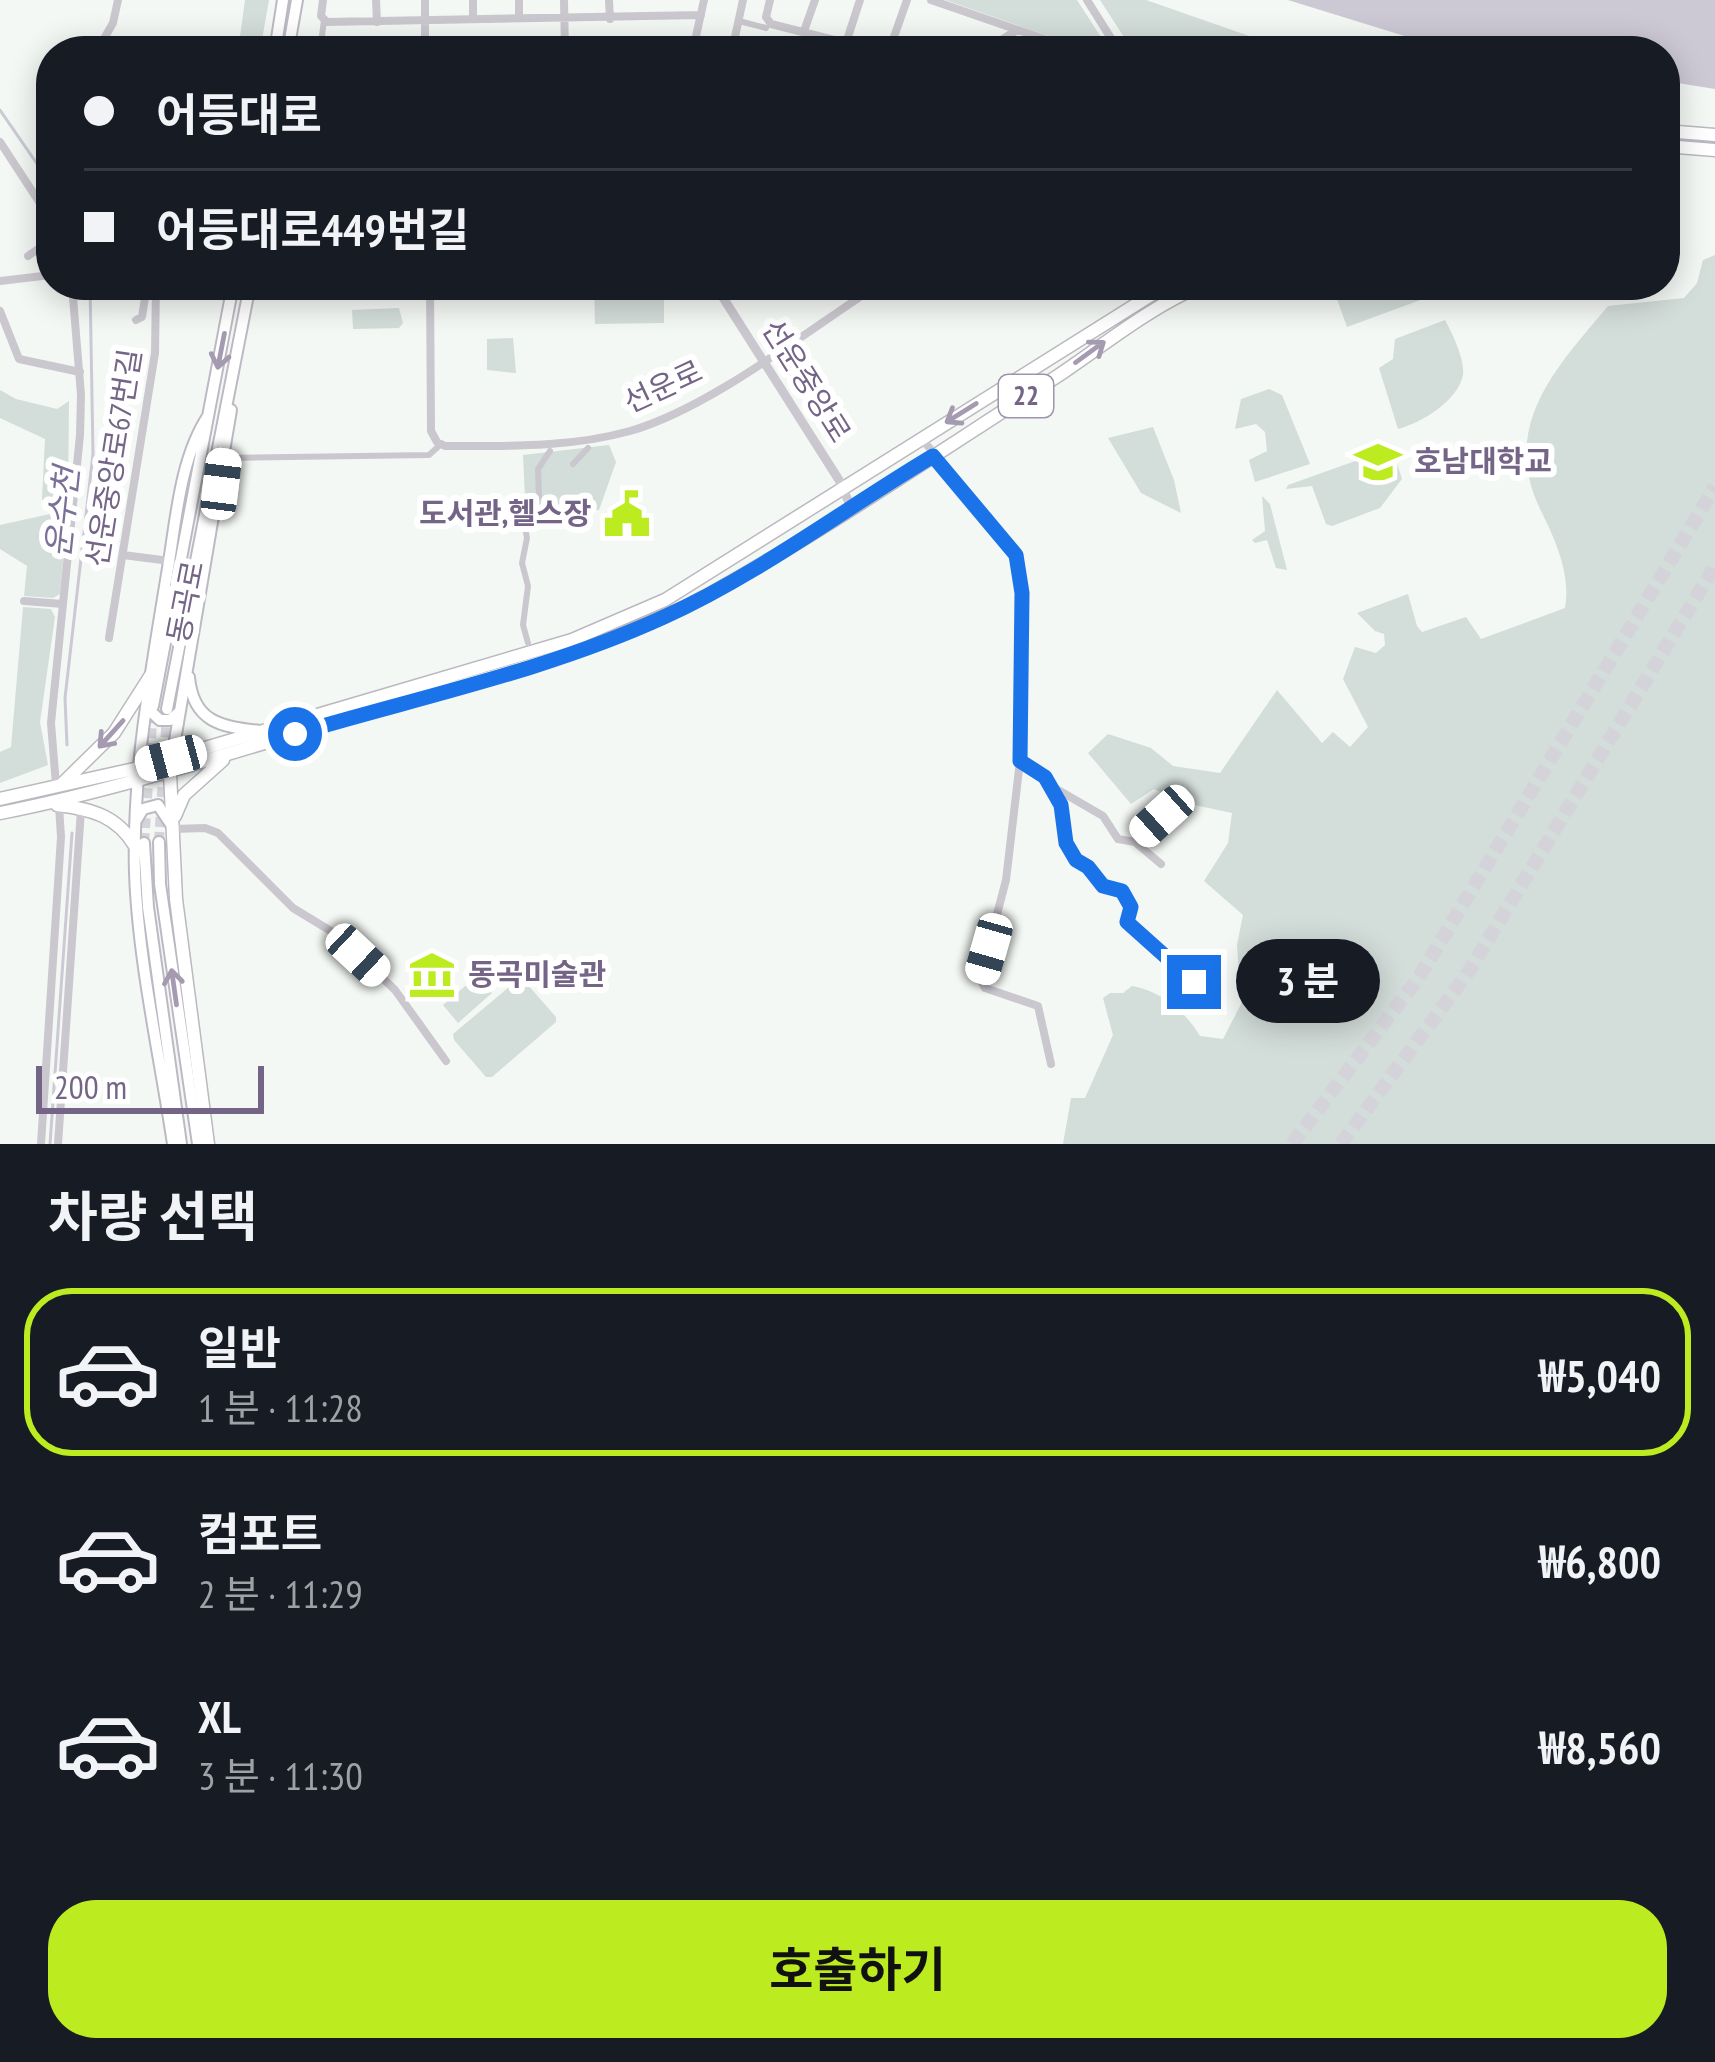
<!DOCTYPE html>
<html lang="ko">
<meta charset="utf-8">
<style>
body{margin:0;font-family:"PT Sans Narrow","Noto Sans KR",sans-serif;background:#20242c;color:#f1f3f6;height:100vh;display:flex;flex-direction:column;font-size:45px;white-space:nowrap}
*{box-sizing:border-box;margin:0}
p{font-size:39px;color:#9ea1a6}
.icon{flex:none;width:66px;height:66px;fill:none;stroke:currentColor;stroke-width:2;stroke-linecap:round;stroke-linejoin:round}
.map{position:relative;height:1144px;overflow:hidden}
.panel{display:flex;flex-direction:column;background:#171b24;flex:1}
.panel>*{flex:none}
.top-card{position:absolute;left:36px;top:36px;width:1644px;height:264px;border-radius:48px;box-shadow:0 6px 30px #0003;display:grid;align-content:center;height:264px;padding:0 48px;background:#171b24}
.scale{position:absolute;left:36px;bottom:30px;width:228px;box-sizing:border-box;padding-left:12px;border:6px solid #746587;border-top:0;font-size:33px;line-height:42px;white-space:nowrap;color:#746587;-webkit-text-stroke:9px #fff;paint-order:stroke}
.end{position:absolute;width:54px;height:54px;margin:-27px;border:15px solid #1a73e8;background:#fff;box-shadow:0 0 0 6px #fff}
.from{border-radius:50%}
.bubble{position:absolute;height:84px;border-radius:42px;background:#171b24;box-shadow:0 6px 30px #0003;font-size:39px;font-weight:700;line-height:84px;text-align:center}
.car{position:absolute;width:36px;height:72px;margin:-36px -18px;border-radius:15px;box-shadow:0 0 9px 3px #0007;background:linear-gradient(#fff 24%,#345 0 40%,#fff 0 76%,#345 0 86%,#fff 0)}
.top-card b{display:flex;align-items:center;gap:42px;height:114px;font-size:45px}
.top-card b+b{border-top:3px solid #363941}
.top-card i{width:30px;height:30px;background:#f1f3f6}
ul{padding:0;list-style:none}
li{display:flex;align-items:center;gap:36px;height:168px;margin:0 24px 18px;padding:0 24px;border:6px solid transparent;border-radius:48px}
li div{flex:1}
li b{display:block;font-size:45px}
li em{font-style:normal;font-weight:700}
li.current{border-color:#bcec20}
li>.icon{width:108px;height:108px;stroke-width:1.5}
h2{padding:0 48px;font-size:54px;line-height:144px}
.button{display:flex;gap:24px;margin-top:auto;padding:24px 48px}
.button a{flex:1;height:138px;border-radius:48px;background:#bcec20;color:#111;font-size:48px;font-weight:700;line-height:138px;text-align:center}
.map>svg:first-child{display:block}
</style>
<div class="map">
<svg width="1715" height="1144" viewBox="0 0 1715 1144">
<rect width="100%" height="100%" fill="#f4f8f4"/>
<path fill="#d3ddd9" d="M245 0H269L260 51H238Z
M945 0H1077L1110 51H1092Z
M1100 0H1146L1255 38 1253 51H1133Z
M1715 255V1144H1063L1071 1098H1085L1113 1035 1103 998 1110 993H1123L1132 986C1161 991 1185 1011 1200 1036L1223 1039 1241 1004 1237 945 1243 915 1204 881 1228 843 1232 813 1185 803 1154 789 1131 804 1088 753 1108 734 1151 748 1173 766 1220 773 1277 690 1322 743 1333 732 1350 747 1368 727 1343 679 1355 647 1376 653 1385 645 1384 634 1375 631 1357 613 1408 594 1417 626 1422 632 1466 617 1481 639 1565 608C1571 575 1556 541 1541 511 1499 426 1556 368 1608 306L1684 298 1697 283 1703 260Z
M594 285H664V323L595 324Z
M1332 285H1443L1445 291 1347 327Z
M399 308 403 323 399 328 353 329 352 310Z
M1445 320C1452 333 1465 359 1463 375 1458 401 1421 423 1398 429L1379 368 1393 359 1395 339Z
M513 338 516 373 487 370V339Z
M1269 389 1282 395 1310 464 1255 482 1249 460 1267 451 1265 432 1256 424 1235 429 1241 399Z
M0 390 16 399 57 409 69 401 68 497 44 502 42 499 45 439 0 418Z
M1153 427 1174 480 1181 513 1141 493 1108 438Z
M609 445 616 462 599 510 526 518 523 455Z
M1386 450H1393L1402 479 1380 508 1332 526 1326 524 1312 486 1286 489 1288 485Z
M1262 496 1270 504 1287 570 1276 568 1267 540 1255 543 1252 540 1265 531Z
M68 510 60 594 53 598 24 596 27 566 0 549V525Z
M23 607 51 609 55 617 40 722 48 765 0 783V752L11 747Z
M477 976 492 993 458 1023 443 1005Z
M521 977 556 1017V1022L492 1077H486L454 1040 453 1034Z"/>
<path fill="#ccc9d5" d="M1288 0H1715V89L1665 81V51H1453Z"/>
<g fill="none" stroke-linecap="round" stroke-linejoin="round">
<path stroke="#ccc9d5" stroke-width="3" d="M0 110 51 184
M67 745 65 698 93 454 90 285
M50 1144 72 833"/>
<path stroke="#d4d3d9" stroke-width="10" stroke-dasharray="10 5" stroke-linecap="butt" d="M159 842 167 714
M144 843 153 709"/>
<path stroke="#d4d3d9" stroke-width="14" stroke-dasharray="14 7" stroke-linecap="butt" d="M1292 1144 1419 977 1715 487
M1341 1144 1469 971 1715 566"/>
<defs>
<path id="secondary" d="M275 51 283 0
M288 51 297 0
M189 677C193 722 221 727 260 731
M153 706 233 285
M147 708 160 720H170L178 713
M167 709 250 285
M171 764 231 410
M137 819 143 809 158 805 172 826
M159 842 160 884 198 1144
M144 843 148 907 181 1144
M173 1144C160 1057 138 960 135 873 132 772 151 673 167 574 176 523 179 460 208 416"/>
<path id="primary" d="M1665 131 1715 135
M1665 146 1715 150
M170 773 176 899 208 1144
M61 785 114 733 151 675
M0 799 134 769 572 640 665 600 1167 285
M57 805C92 809 117 816 135 846
M0 813C126 788 245 748 367 712 485 677 601 653 710 594 828 528 942 450 1056 377 1104 345 1148 308 1202 285
M175 816 184 795 223 760"/>
</defs>
<use href="#secondary" stroke="#bdb9c3" stroke-width="14"/>
<use href="#primary" stroke="#bbb8c0" stroke-width="15"/>
<path stroke="#cac7ce" stroke-width="6" d="M739 21 766 28
M320 51 324 20
M224 458 429 455 440 445
M573 464 588 448
M528 643 523 625 528 586 522 563 527 538 523 517 539 497 538 469 550 451"/>
<path stroke="#cac7ce" stroke-width="8" d="M323 0 321 16 327 22 701 15
M376 0 377 22
M425 0V51
M473 0V19
M519 0V18
M564 0 565 51
M609 0 610 19
M770 0 766 17 771 24 846 43 860 51
M931 0 1079 51
M1087 0 1119 51
M804 31 815 0
M846 43 860 0
M693 50 704 0
M97 51 113 23 118 0
M666 51H720
M732 51 743 0
M889 51 907 0
M984 51 1014 32
M0 142 51 220
M28 256 51 240
M0 281 51 275
M430 285 431 431 437 442 445 446C507 446 569 448 630 431 710 408 807 331 878 285
M0 311 19 359 80 372
M136 320 142 317 147 285
M922 439 1011 545 1023 593 1020 761 1006 880 980 979 985 988 1038 1006 1051 1064
M123 555 170 561
M24 601 63 604
M109 638 155 353 156 285
M1020 761 1045 777 1061 805 1067 843 1077 860 1088 867 1103 886 1122 891 1131 907 1127 922 1194 982
M56 785 51 723 80 435 81 395 72 285
M1053 787 1103 816 1118 839 1135 842 1161 864
M173 829 205 828 218 833 293 908 339 936 395 990 446 1061
M1135 842 1162 816
M41 1144 61 837 59 806
M58 1144 81 810"/>
<path stroke="#cac7ce" stroke-width="9" d="M715 285 839 480 851 507"/>
<use href="#secondary" stroke="#fff" stroke-width="10"/>
<use href="#primary" stroke="#fff" stroke-width="12"/>
</g>
<defs><path id="oneway-shaft" d="M-6 0H5M1.5-3L5.5 0L1.5 3" fill="none" stroke-width="1.6" stroke-linecap="round" stroke-linejoin="round" transform="scale(3)"/></defs>
<g stroke="#a59bb1">
<use href="#oneway-shaft" transform="translate(221 351) rotate(101)"/>
<use href="#oneway-shaft" transform="translate(1090 352) rotate(-36)"/>
<use href="#oneway-shaft" transform="translate(961 413) rotate(148)"/>
<use href="#oneway-shaft" transform="translate(111 734) rotate(132)"/>
<use href="#oneway-shaft" transform="translate(174 987) rotate(-98)"/>
</g>
<g fill="none" stroke-linecap="round" stroke-linejoin="round">
<path stroke="#1a73e8" stroke-width="15" d="M295 734C419 697 546 671 664 617 759 574 844 509 933 456L1016 555 1022 593 1020 761 1045 777 1061 805 1066 843 1076 860 1088 867 1103 886 1122 891 1131 907 1127 922 1194 982"/>
</g>
<defs>
<symbol id="university-bare" viewBox="-9 -9 18 18"><path d="M0-5L7-2L0 1L-7-2ZM-4 1L0 2.5L4 1V4Q0 6-4 4Z" fill="#bcec20" stroke="#fff" stroke-width="2.5" paint-order="stroke"/></symbol>
<symbol id="civic-bare" viewBox="-9 -9 18 18"><path d="M-.6-6.5H3V-4.5H.6V-3L4-1V1h2V6H-6V1h2V-1L-.6-3ZM-1.2 2.5V6h2.4V2.5Z" fill="#bcec20" stroke="#fff" stroke-width="2.5" paint-order="stroke"/></symbol>
<symbol id="museum-bare" viewBox="-9 -9 18 18"><path d="M0-6L6-3V-2H-6V-3ZM-5-1h2V3h-2ZM-1-1h2V3h-2ZM3-1h2V3H3ZM-6 4H6V6H-6Z" fill="#bcec20" stroke="#fff" stroke-width="2.5" paint-order="stroke"/></symbol>
</defs>
<g fill-rule="evenodd">
<use href="#university-bare" x="1345" y="429" width="66" height="66"/>
<use href="#civic-bare" x="594" y="481" width="66" height="66"/>
<use href="#museum-bare" x="399" y="942" width="66" height="66"/>
</g>
<g text-anchor="middle" stroke-width="12" stroke-linejoin="round" paint-order="stroke">
<rect fill="#fff" stroke="#9e93ab" stroke-width="3" x="999" y="375" width="54" height="42" rx="9"/>
<g font-size="27" font-weight="bold" fill="#746587">
<text x="1026" y="405">22</text>
</g>
<g font-size="30" fill="#746587" stroke="#fff">
<text transform="translate(806 381) rotate(58)" y="10">선운중앙로</text>
<text transform="translate(663 387) rotate(-25)" y="10">선운로</text>
<text transform="translate(114 458) rotate(-81)" y="10">선운중앙로67번길</text>
<text transform="translate(186 602) rotate(-79)" y="10">동곡로</text>
</g>
<g font-size="30" font-weight="bold" fill="#746587" stroke="#fff" text-anchor="start">
<text x="1414" y="472">호남대학교</text>
<text x="591" y="524" text-anchor="end">도서관,헬스장</text>
<text x="468" y="985">동곡미술관</text>
</g>
<g font-size="33" font-style="italic" fill="#7a7098" stroke="#fff">
<text transform="translate(62 512) rotate(-84)" y="12">운수천</text>
</g>
</g>
</svg>
<div class="scale">200 m</div>
<i class="end from" style="left:295px;top:734px"></i>
<i class="end" style="left:1194px;top:982px"></i>
<div class="bubble" style="left:1236px;top:939px;width:144px">3 분</div>
<i class="car" style="left:221px;top:484px;rotate:7deg"></i>
<i class="car" style="left:171px;top:758px;rotate:255deg"></i>
<i class="car" style="left:1162px;top:816px;rotate:228deg"></i>
<i class="car" style="left:989px;top:949px;rotate:196deg"></i>
<i class="car" style="left:358px;top:955px;rotate:133deg"></i>
<div class="top-card">
<b><i class="from"></i>어등대로</b>
<b><i></i>어등대로449번길</b>
</div>
</div>
<section class="panel">
<h2>차량 선택</h2>
<ul>
<li class="current"><svg class="icon" aria-label="car" viewBox="0 0 24 24"><path d="M5 17H2v-5l4-1 3-4h7l3 4 3 1v5h-3M9 17h6M6 11h13"/><circle cx="7" cy="17" r="2"/><circle cx="17" cy="17" r="2"/></svg><div><b>일반</b><p>1 분 · 11:28</p></div><em>₩5,040</em></li>
<li><svg class="icon" aria-label="car" viewBox="0 0 24 24"><path d="M5 17H2v-5l4-1 3-4h7l3 4 3 1v5h-3M9 17h6M6 11h13"/><circle cx="7" cy="17" r="2"/><circle cx="17" cy="17" r="2"/></svg><div><b>컴포트</b><p>2 분 · 11:29</p></div><em>₩6,800</em></li>
<li><svg class="icon" aria-label="car" viewBox="0 0 24 24"><path d="M5 17H2v-5l4-1 3-4h7l3 4 3 1v5h-3M9 17h6M6 11h13"/><circle cx="7" cy="17" r="2"/><circle cx="17" cy="17" r="2"/></svg><div><b>XL</b><p>3 분 · 11:30</p></div><em>₩8,560</em></li>
</ul>
<div class="button"><a>호출하기</a></div>
</section>
